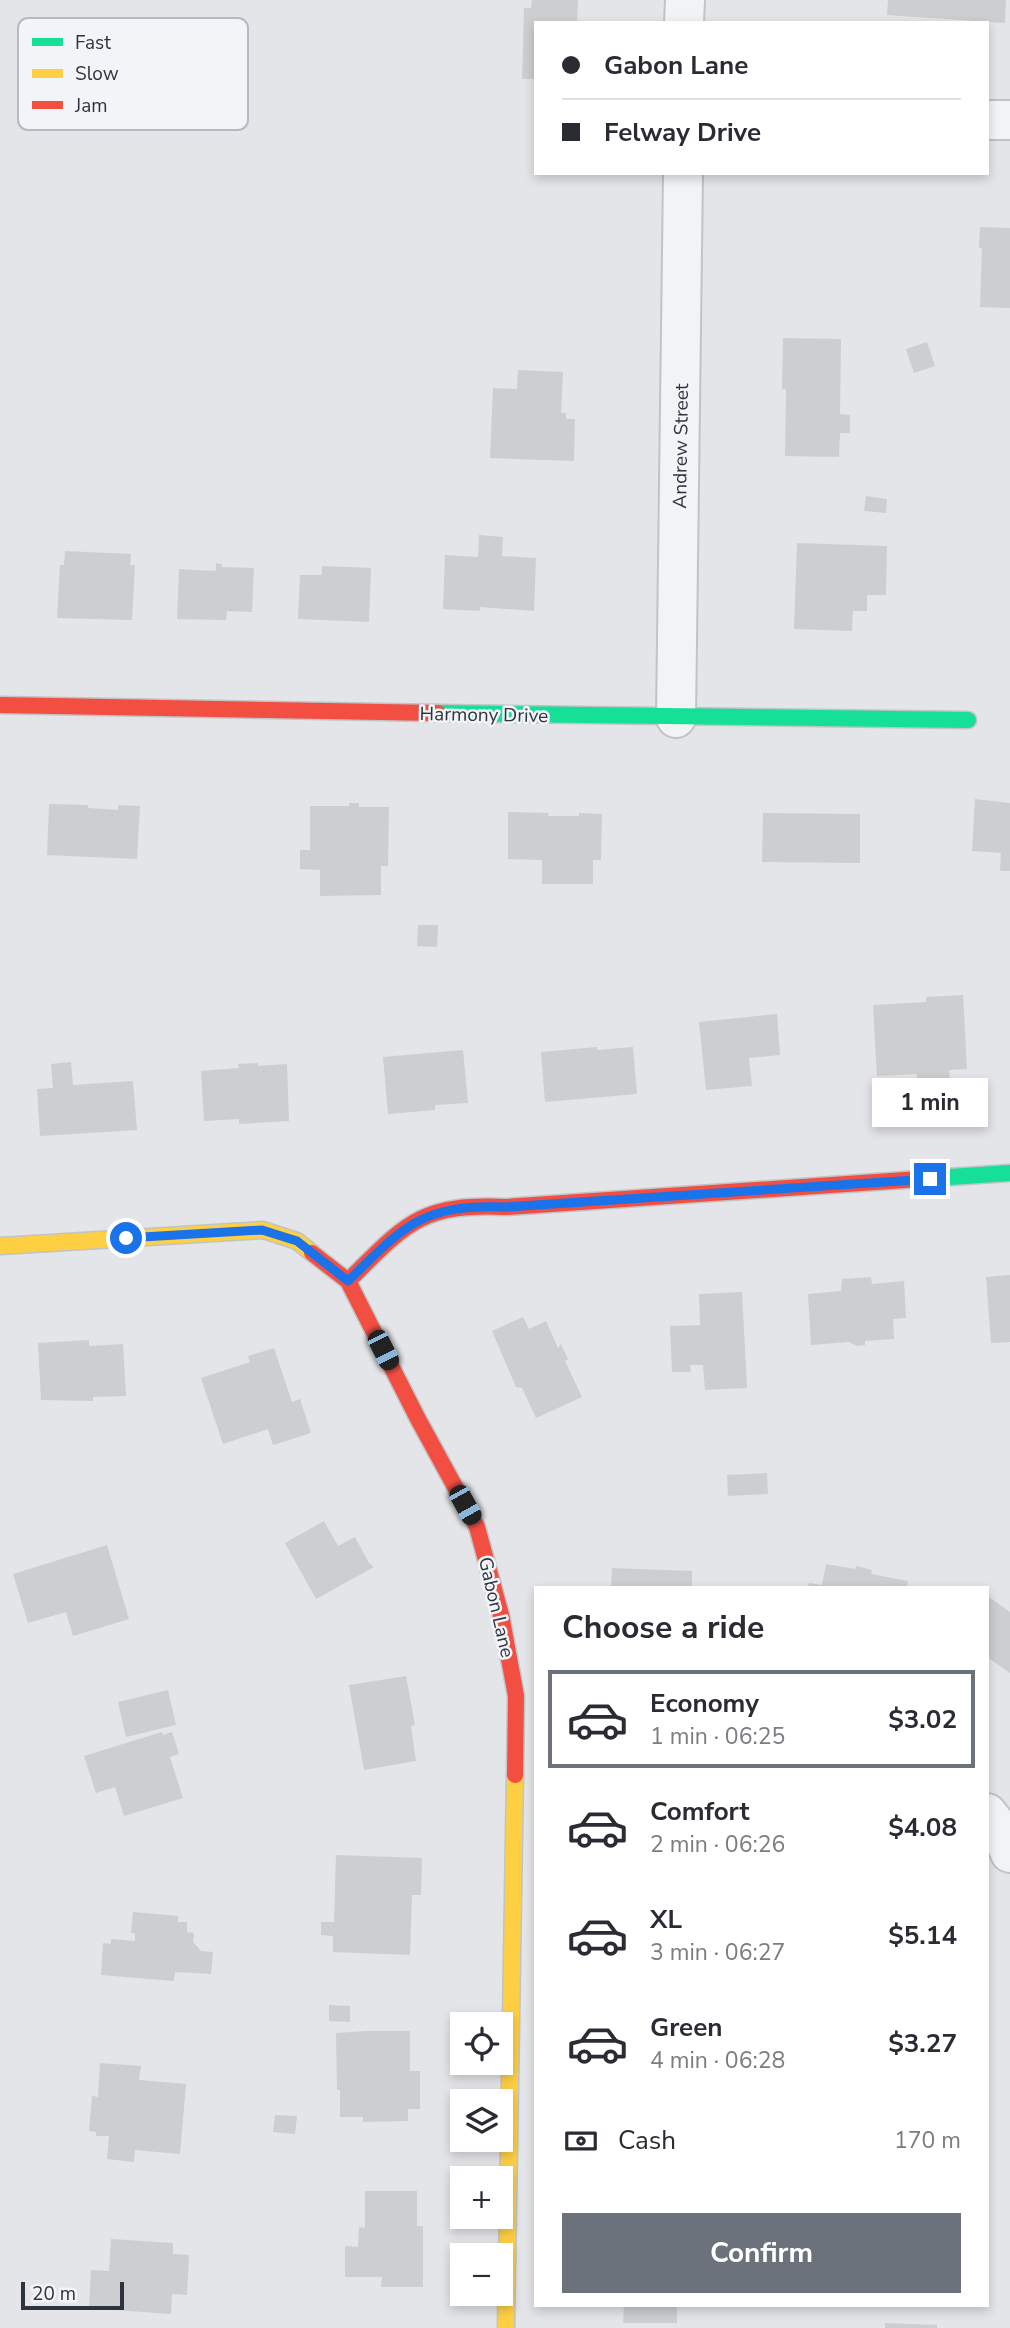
<!DOCTYPE html>
<meta charset="utf-8">
<style>
body{margin:0;font-family:"Nunito Sans",sans-serif;background:#f2f2f3;color:#2b2b33;height:100vh;display:flex;flex-direction:column;font-size:26px;white-space:nowrap}
*{box-sizing:border-box;margin:0}
p{font-size:23px;color:#7c7c81}
.icon{flex:none;width:38px;height:38px;fill:none;stroke:currentColor;stroke-width:2;stroke-linecap:round;stroke-linejoin:round}
.map{position:relative;flex:1;overflow:hidden}
.details{position:absolute;left:534px;top:1586px;width:455px;height:721px;display:flex;flex-direction:column;background:#fff;border-radius:0px;box-shadow:0 4px 10px #0003}
.details>*{flex:none}
.guide{position:absolute;left:534px;top:21px;width:455px;height:154px;border-radius:0px;box-shadow:0 4px 10px #0003;display:grid;align-content:center;height:154px;padding:0 28px;background:#fff}
.buttons{position:absolute;left:450px;top:2012px;display:grid;gap:14px}
.buttons a{display:grid;place-items:center;width:63px;height:63px;border-radius:0px;background:#fff;box-shadow:0 4px 10px #0003;font-size:35px}
.scale{position:absolute;left:21px;bottom:18px;width:103px;box-sizing:border-box;padding-left:7px;border:4px solid #2b3440;border-top:0;font-size:19px;line-height:24px;white-space:nowrap;color:#2b3440;-webkit-text-stroke:5px #f2f4f7;paint-order:stroke}
.end{position:absolute;width:32px;height:32px;margin:-16px;border:9px solid #1a73e8;background:#fff;box-shadow:0 0 0 4px #fff}
.from{border-radius:50%}
.bubble{position:absolute;height:49px;border-radius:0px;background:#fff;box-shadow:0 4px 10px #0003;font-size:23px;font-weight:700;line-height:49px;text-align:center}
.car{position:absolute;width:21px;height:42px;margin:-21px -10px;border-radius:9px;box-shadow:0 0 5px 2px #0007;background:linear-gradient(#222 24%,#8ab4d8 0 40%,#222 0 76%,#8ab4d8 0 86%,#222 0)}
.guide b{display:flex;align-items:center;gap:24px;height:66px;font-size:26px}
.guide b+b{border-top:2px solid #e1e1e2}
.guide i{width:18px;height:18px;background:#2b2b33}
ul{padding:0;list-style:none}
li{display:flex;align-items:center;gap:21px;height:98px;margin:0 14px 10px;padding:0 14px;border:4px solid transparent;border-radius:0px}
li div{flex:1}
li b{display:block;font-size:26px}
li em{font-style:normal;font-weight:700}
li.on{border-color:#6b727b}
li>.icon{width:63px;height:63px;stroke-width:1.5}
h2{padding:0 28px;font-size:32px;line-height:84px}
.pay{display:flex;align-items:center;gap:18px;height:77px;padding:0 28px;font-size:26px}
.pay p{margin-inline-start:auto}
.primary-button{display:flex;gap:14px;margin-top:auto;padding:14px 28px}
.primary-button a{flex:1;height:80px;border-radius:0px;background:#6b727b;color:#fff;font-size:28px;font-weight:700;line-height:80px;text-align:center}
.map>svg:first-child{display:block}
</style>
<div class="map">
<svg width="1010" height="2328" viewBox="0 0 1010 2328">
<rect width="100%" height="100%" fill="#e3e5e8"/>
<path fill="#ccced0" d="M532 0H578L577 23H536V79H522L524 8H531Z
M888 0H1006L1005 23 887 15Z
M980 227 1010 228V308L980 307 982 248H979Z
M783 338 841 339 840 414 850 415V433H840L839 457 785 456 786 389H782Z
M927 342 935 366 914 373 906 349Z
M518 370 563 372 561 413H566V419H575L574 461 490 458 493 388 517 389Z
M866 496 887 499 886 513 864 511Z
M479 535 503 537 502 556 536 558 534 611 480 607V611L443 609 445 555 478 557Z
M797 543 887 546 886 595H867V611H853L852 631 794 629Z
M65 551 131 554 130 565H135L132 620 57 618 60 565H64Z
M216 563 222 564V567L254 568 252 612 227 611 226 620 177 619 179 569 216 571Z
M322 566 371 568 369 622 298 619 300 575H322Z
M975 799 1010 803V871H1000L1001 853 972 851Z
M349 803H359V807H389L388 866H381V895L320 896V870L300 869V850H310V806H349Z
M49 804 88 805V808L118 810V805L140 806 137 859 47 855Z
M508 812 549 813 548 816H579V813L602 814 601 860H593V884H542V860L508 859Z
M763 813 860 814V863L762 862Z
M418 925H438L437 947 417 946Z
M963 995 967 1069 949 1070 950 1083 917 1084V1074L877 1076 873 1005 926 1002V997Z
M777 1014 780 1055 749 1058 752 1086 706 1090 699 1022Z
M597 1047V1050L633 1047 637 1094 545 1102 541 1052Z
M463 1050 468 1103 435 1105V1110L388 1114 383 1057Z
M71 1062 73 1085 133 1081 137 1130 40 1136 37 1089 53 1088 51 1064Z
M258 1063V1066L287 1064 289 1121 239 1124V1119L204 1121 201 1071 239 1068 238 1064Z
M1010 1275V1342L991 1343 986 1277Z
M871 1277 872 1284 904 1281 906 1318 893 1319 894 1339 865 1341V1345L857 1346 849 1342 811 1345 808 1294 841 1291 842 1279Z
M742 1292 747 1388 705 1390 703 1365H690L691 1372H672L670 1326 700 1325 699 1294Z
M523 1317 529 1329 546 1321 558 1348 561 1344 568 1359 565 1361 582 1397 536 1418 522 1388 516 1387 492 1331Z
M89 1340V1346L123 1344 126 1396 93 1397V1401L41 1400 38 1343Z
M274 1348 292 1402 300 1399 311 1433 273 1445 268 1429 223 1444 201 1378 250 1362 248 1356Z
M767 1473 768 1494 728 1496 727 1475Z
M324 1521 338 1546 355 1537 369 1563 374 1567 316 1599 285 1543Z
M107 1545 129 1619 73 1636 66 1612 28 1623 13 1574Z
M826 1564 855 1569 856 1566 872 1570 871 1574 908 1581 907 1587H808L809 1583 822 1585Z
M612 1568 692 1571V1587H611Z
M989 1597 1010 1612V1673L987 1657V1601Z
M406 1676 415 1725 411 1726 416 1761 364 1770 349 1685Z
M168 1690 176 1725 126 1737 118 1702Z
M162 1732 163 1735 172 1732 179 1754 170 1757 183 1798 124 1816 115 1787 96 1793 84 1756Z
M336 1855 422 1858 421 1895H412L410 1955 333 1952V1936L321 1935V1922H334Z
M133 1912 178 1916V1922H187V1932L194 1933 193 1942 201 1951 213 1952 211 1974 175 1972 174 1981 101 1975 103 1943 111 1944V1939L135 1941V1933H131Z
M329 2005 350 2006V2022L329 2021Z
M366 2031H410V2071H420V2109H408V2121L363 2122V2117H340V2090H337L336 2033Z
M100 2063 141 2066 139 2080 186 2084 180 2154 135 2150 134 2162 107 2159 109 2136H96V2132L89 2131 92 2096 98 2097Z
M275 2115 297 2116 295 2134 273 2132Z
M365 2191H417V2226H423V2287H381L382 2277H345V2246L358 2247 359 2227 365 2228Z
M111 2239 173 2243V2254L189 2255 187 2295 172 2294 171 2314 89 2308 91 2270 109 2271Z
M624 2305H677V2323H623Z
M885 2323 937 2325V2328H885Z"/>
<g fill="none" stroke-linecap="round" stroke-linejoin="round">
<defs>
<path id="street" d="M684 23 685 0
M987 120H1010
M676 718 683 173
M987 1813 1001 1831 1010 1853"/>
<path id="fast" d="M438 713 968 720
M920 1179 1010 1173"/>
<path id="slow" d="M0 1246 263 1230 297 1241 312 1253
M506 2328 515 1775"/>
<path id="jam" d="M0 705 438 713
M312 1253 348 1281 418 1419 477 1527 501 1615 516 1696 515 1775
M348 1281C406 1224 420 1203 506 1207L920 1179"/>
</defs>
<use href="#street" stroke="#c1c3c6" stroke-width="42"/>
<use href="#fast" stroke="#c1c3c6" stroke-width="19"/>
<use href="#slow" stroke="#c1c3c6" stroke-width="19"/>
<use href="#jam" stroke="#c1c3c6" stroke-width="19"/>
<use href="#street" stroke="#f2f3f5" stroke-width="38"/>
<use href="#fast" stroke="#16e098" stroke-width="16"/>
<use href="#slow" stroke="#ffcf43" stroke-width="16"/>
<use href="#jam" stroke="#f24e42" stroke-width="16"/>
</g>
<g fill="none" stroke-linecap="round" stroke-linejoin="round">
<path stroke="#1a73e8" stroke-width="9" d="M126 1238 262 1230 297 1241 348 1281C405 1225 422 1204 506 1207L930 1179"/>
</g>
<g text-anchor="middle" stroke-width="5" stroke-linejoin="round" paint-order="stroke">
<g font-size="19" fill="#2b3440" stroke="#f2f4f7">
<text transform="translate(680 446) rotate(-89)" y="7">Andrew Street</text>
<text transform="translate(484 714) rotate(1)" y="7">Harmony Drive</text>
<text transform="translate(497 1607) rotate(77)" y="7">Gabon Lane</text>
</g>
</g>
<rect x="18" y="18" width="230" height="112" rx="10" fill="#f2f4f7" stroke="#b6bac0" stroke-width="2"/>
<rect x="32" y="38" width="31" height="8" fill="#16e098"/>
<rect x="32" y="69" width="31" height="9" fill="#ffcf43"/>
<rect x="32" y="101" width="31" height="8" fill="#f24e42"/>
<g font-size="19" fill="#2b3440">
<text x="75" y="49">Fast</text>
<text x="75" y="80">Slow</text>
<text x="75" y="112">Jam</text>
</g>
</svg>
<div class="buttons">
<a><svg class="icon" aria-label="locate" viewBox="0 0 24 24"><circle cx="12" cy="12" r="6"/><path d="M12 2v4M12 18v4M2 12h4M18 12h4"/></svg></a>
<a><svg class="icon" aria-label="layers" viewBox="0 0 24 24"><path d="M12 4l9 5-9 5-9-5zM3 14l9 5 9-5"/></svg></a>
<a>+</a>
<a>−</a>
</div>
<div class="scale">20 m</div>
<i class="end from" style="left:126px;top:1238px"></i>
<i class="end" style="left:930px;top:1179px"></i>
<div class="bubble" style="left:872px;top:1078px;width:116px">1 min</div>
<i class="car" style="left:383px;top:1350px;rotate:153deg"></i>
<i class="car" style="left:465px;top:1505px;rotate:151deg"></i>
<div class="guide">
<b><i class="from"></i>Gabon Lane</b>
<b><i></i>Felway Drive</b>
</div>
<section class="details">
<h2>Choose a ride</h2>
<ul>
<li class="on"><svg class="icon" aria-label="car" viewBox="0 0 24 24"><path d="M5 17H2v-5l4-1 3-4h7l3 4 3 1v5h-3M9 17h6M6 11h13"/><circle cx="7" cy="17" r="2"/><circle cx="17" cy="17" r="2"/></svg><div><b>Economy</b><p>1 min · 06:25</p></div><em>$3.02</em></li>
<li><svg class="icon" aria-label="car" viewBox="0 0 24 24"><path d="M5 17H2v-5l4-1 3-4h7l3 4 3 1v5h-3M9 17h6M6 11h13"/><circle cx="7" cy="17" r="2"/><circle cx="17" cy="17" r="2"/></svg><div><b>Comfort</b><p>2 min · 06:26</p></div><em>$4.08</em></li>
<li><svg class="icon" aria-label="car" viewBox="0 0 24 24"><path d="M5 17H2v-5l4-1 3-4h7l3 4 3 1v5h-3M9 17h6M6 11h13"/><circle cx="7" cy="17" r="2"/><circle cx="17" cy="17" r="2"/></svg><div><b>XL</b><p>3 min · 06:27</p></div><em>$5.14</em></li>
<li><svg class="icon" aria-label="car" viewBox="0 0 24 24"><path d="M5 17H2v-5l4-1 3-4h7l3 4 3 1v5h-3M9 17h6M6 11h13"/><circle cx="7" cy="17" r="2"/><circle cx="17" cy="17" r="2"/></svg><div><b>Green</b><p>4 min · 06:28</p></div><em>$3.27</em></li>
</ul>
<div class="pay"><svg class="icon" aria-label="cash" viewBox="0 0 24 24"><path d="M3 7h18v10H3z"/><circle cx="12" cy="12" r="2"/></svg>Cash<p>170 m</p></div>
<div class="primary-button"><a>Confirm</a></div>
</section>
</div>
